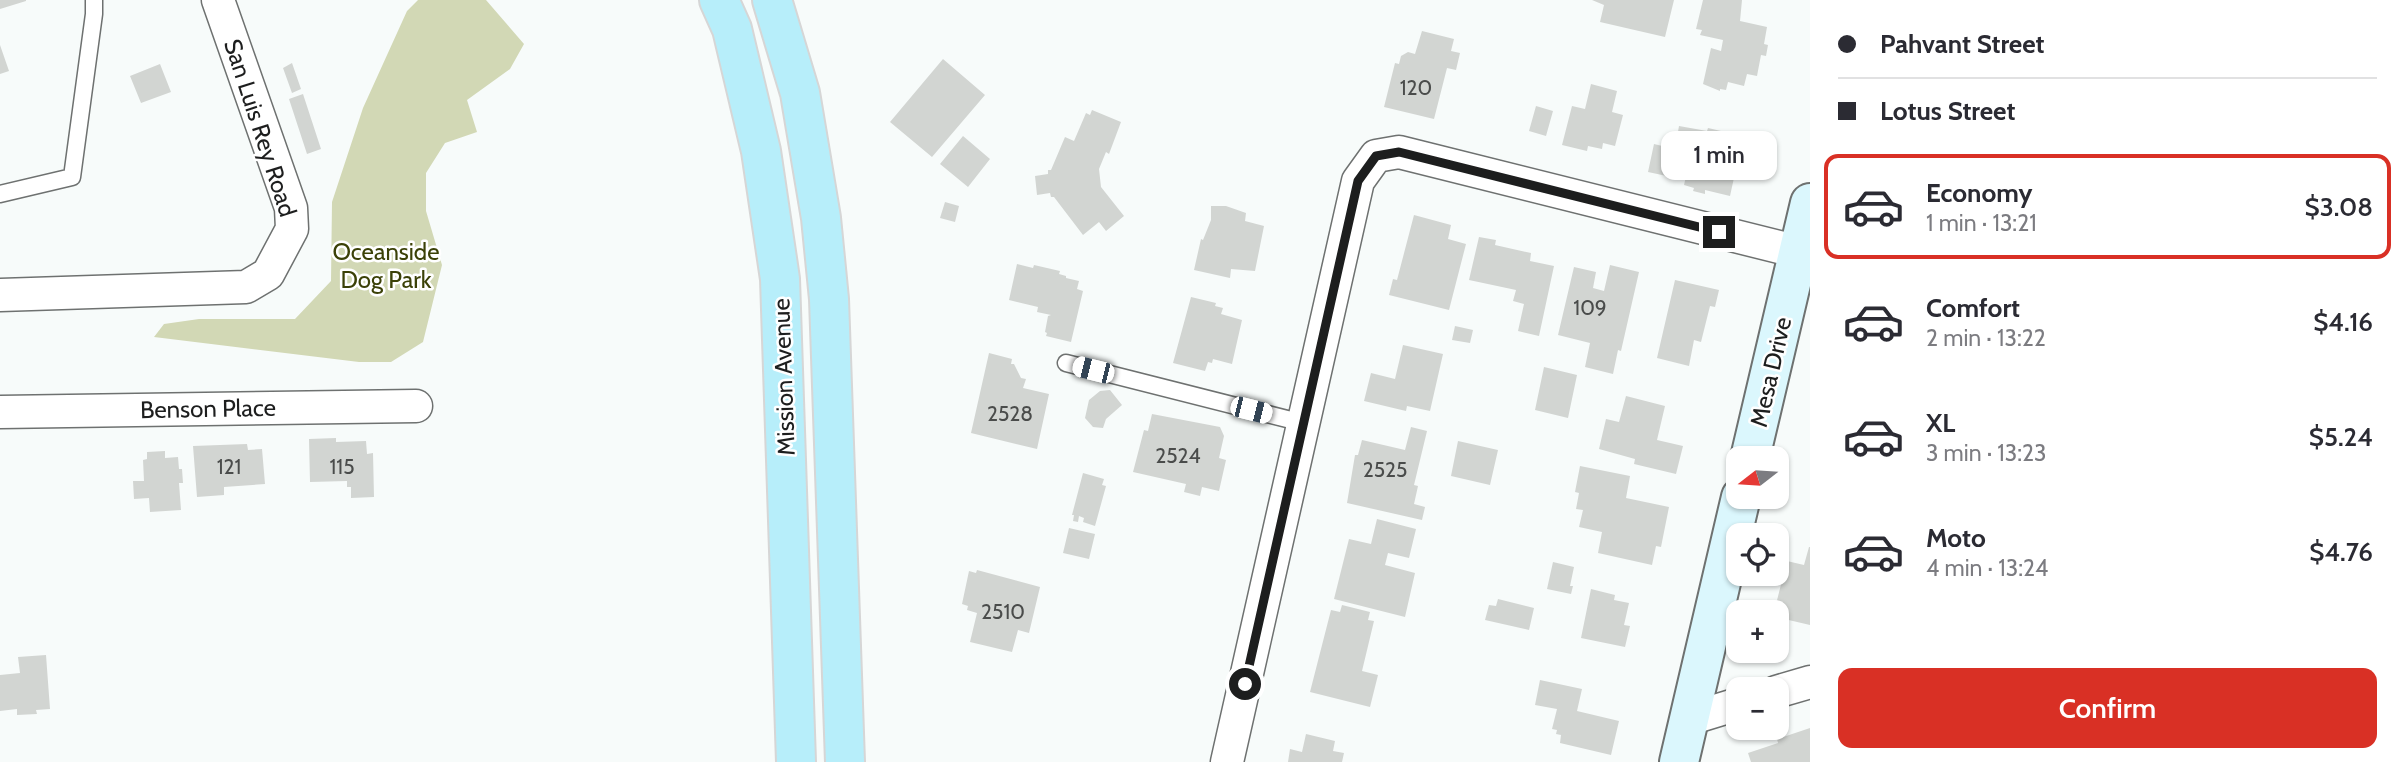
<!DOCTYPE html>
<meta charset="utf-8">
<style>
body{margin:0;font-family:Cabin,sans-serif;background:#f2f2f3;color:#2b2b33;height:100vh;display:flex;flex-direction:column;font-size:26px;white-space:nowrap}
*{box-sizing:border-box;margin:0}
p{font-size:23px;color:#7c7c81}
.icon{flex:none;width:38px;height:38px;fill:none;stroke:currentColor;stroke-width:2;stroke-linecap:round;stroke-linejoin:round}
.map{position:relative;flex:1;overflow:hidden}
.details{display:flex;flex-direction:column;background:#fff;width:595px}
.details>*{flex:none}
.guide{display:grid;align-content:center;height:154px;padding:0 28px;background:#fff}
.needle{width:46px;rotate:253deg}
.buttons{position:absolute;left:1726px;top:446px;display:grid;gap:14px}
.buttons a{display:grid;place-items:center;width:63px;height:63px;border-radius:14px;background:#fff;box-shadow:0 2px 5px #0004;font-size:35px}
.end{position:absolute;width:32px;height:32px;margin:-16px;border:9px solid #1d1e1e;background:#fff;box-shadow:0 0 0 4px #fff}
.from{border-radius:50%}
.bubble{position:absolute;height:49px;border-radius:14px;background:#fff;box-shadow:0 2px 5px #0004;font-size:23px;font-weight:600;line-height:49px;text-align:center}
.car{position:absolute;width:21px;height:42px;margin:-21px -10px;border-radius:9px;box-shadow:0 0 5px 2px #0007;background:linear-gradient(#fff 24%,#345 0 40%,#fff 0 76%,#345 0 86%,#fff 0)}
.guide b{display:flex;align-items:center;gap:24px;height:66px;font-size:26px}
.guide b+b{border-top:2px solid #e1e1e2}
.guide i{width:18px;height:18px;background:#2b2b33}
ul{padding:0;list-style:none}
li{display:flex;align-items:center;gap:21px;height:105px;margin:0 14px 10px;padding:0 14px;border:4px solid transparent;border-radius:14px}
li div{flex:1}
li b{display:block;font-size:26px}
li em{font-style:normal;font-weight:600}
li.on{border-color:#d93025}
li>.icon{width:63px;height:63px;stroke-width:1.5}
.button{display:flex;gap:14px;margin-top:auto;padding:14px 28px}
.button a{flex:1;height:80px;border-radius:14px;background:#d93025;color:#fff;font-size:28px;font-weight:600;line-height:80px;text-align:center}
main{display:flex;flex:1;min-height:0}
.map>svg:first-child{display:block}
</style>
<main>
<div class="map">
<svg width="1810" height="762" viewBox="0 0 1810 762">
<rect width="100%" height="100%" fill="#f7fbfa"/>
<path fill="#d2d8b5" d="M418 0H486L524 44 510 69 467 100 477 132 445 143 426 173V211L442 265 423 342 391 362H359L154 337 164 324 199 319H295L331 281 332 202 363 108 407 11Z"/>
<path fill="#d2d5d2" d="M0 0H26V1L0 9Z
M1592 0H1674L1665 37 1600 22 1604 5Z
M1703 0H1742L1740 21 1767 27 1764 44 1768 45 1766 56 1761 55 1757 76 1747 74 1744 86 1728 82 1726 90 1720 89V91L1703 84 1711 48 1721 51 1723 40 1700 35 1702 30 1696 29Z
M1422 31 1454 39 1451 51 1460 53 1456 70 1447 68 1434 119 1384 107 1395 63 1399 64 1401 56 1408 52 1415 54Z
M0 45 9 71 0 74Z
M943 59 985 95 932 157 890 122Z
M292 63 301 89 292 93 283 68Z
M160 64 171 92 141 103 130 76Z
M1591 84 1617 91 1612 112 1623 115 1615 146 1603 143 1602 149 1588 146 1587 151 1562 145 1572 106 1585 109Z
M303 94 321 149 307 154 289 99Z
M1536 106 1553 111 1546 136 1529 131Z
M1092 110 1121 122 1109 154 1106 152 1099 169 1101 187 1124 216 1106 231 1099 222 1083 235 1054 197H1051L1050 193 1037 195 1035 176 1048 174V170H1051L1065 137 1074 141 1086 113 1090 115Z
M1679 126 1707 131 1708 128 1734 134 1730 153 1739 155 1730 196 1705 190V194L1693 191 1694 188 1684 185 1687 172 1697 174 1698 165 1679 162 1676 178 1648 172 1654 144 1675 149Z
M963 136 990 159 968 187 940 164Z
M945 202 959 206 955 222 940 218Z
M1211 206H1226L1246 213 1245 221 1264 226 1255 271 1231 269 1230 278 1194 270 1201 239 1203 240 1211 220Z
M1414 215 1451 225 1448 239 1466 244 1449 310 1389 295 1393 279 1397 280Z
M1479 237 1496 240 1495 245 1531 253 1530 261 1554 266 1539 336 1518 331 1524 304 1513 301 1516 290 1469 280Z
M1017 264 1033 268 1034 265 1060 271 1059 274 1066 276V278L1079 281 1077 289 1083 291 1071 342 1046 336 1047 333 1045 332 1048 316 1051 315 1037 312 1038 307 1009 300Z
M1610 265 1639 272 1621 351 1618 350 1613 374 1585 367 1590 343 1558 335 1574 267 1596 272 1593 288 1604 291Z
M1675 280 1719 290 1715 307 1710 306 1701 342 1694 340 1689 366 1657 358Z
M1191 297 1216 303 1215 306 1223 308 1221 314 1242 320 1232 364 1213 359 1212 363 1208 362 1205 371 1173 363Z
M1455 326 1473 330 1470 343 1452 340Z
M1403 345 1443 354 1430 411 1407 406 1406 411 1364 401 1371 373 1395 379Z
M989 353 1012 359 1011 364H1014L1021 378 1026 379 1023 388 1049 394 1037 449 971 433Z
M1544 367 1577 375 1568 418 1535 410Z
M1110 390 1122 405 1106 419 1103 428 1093 427 1085 418 1089 400 1100 391Z
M1626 396 1665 406 1657 440 1683 446 1676 474 1634 464 1635 459 1599 449 1606 419 1619 422Z
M1152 414 1220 427 1224 436 1219 458 1226 460 1219 491 1202 487 1200 496 1184 492 1186 484 1133 472 1144 430 1148 431Z
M1411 427 1427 431 1414 485 1418 486 1414 504 1425 507 1422 520 1347 503 1355 455H1358L1362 440 1405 450Z
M336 438V442L366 441 367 454 373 453 374 497 351 498V487H347V481L310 482 309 439Z
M1458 441 1498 450 1490 485 1451 476Z
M247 444 248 450 262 449 265 484 224 487V495L197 497 193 446Z
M165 451V458L178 457 179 469H182L183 483H179L181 510 150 512 149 498 134 499 133 481H144L143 460 147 459V452Z
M1580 466 1630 476 1626 498 1669 507 1661 547 1656 546 1652 565 1598 553 1602 532 1579 527 1583 510 1576 509 1579 493 1575 492Z
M1083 473 1104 479 1102 485 1106 486 1095 526 1083 522 1084 518 1079 516 1078 522 1073 521 1074 515H1072Z
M1377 519 1416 529 1409 558 1388 553 1385 565 1415 573 1405 617 1334 599 1349 539 1371 544Z
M1069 528 1095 534 1089 559 1063 553Z
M1809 547H1810V625L1776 617V612H1774L1787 561 1804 565Z
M1553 562 1574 567 1570 586H1573L1571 594 1547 589Z
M977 570 1040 587 1029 633 1018 630 1012 652 970 642 977 613 967 610 968 606 962 604 969 571 976 573Z
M1591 589 1615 595 1614 600 1629 603 1624 625 1630 626 1625 647 1581 638Z
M1498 599 1534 608 1529 630 1485 620 1489 605 1496 606Z
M1342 605 1370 612 1368 620 1374 621 1362 671 1378 675 1370 707 1310 692 1331 610 1340 612Z
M46 655 50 709 36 710 37 714 17 715V709L0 711V675L20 673 18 657Z
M1540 680 1582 689 1577 711 1619 721 1611 755 1560 743 1561 735 1556 734 1557 730 1552 729 1557 709 1535 705Z
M1810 728V762H1751L1748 753 1778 743 1777 739Z
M1306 734 1335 741 1333 751 1344 753 1342 762H1288L1290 749 1302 752Z"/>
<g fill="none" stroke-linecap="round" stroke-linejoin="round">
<defs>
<path id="service" d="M0 194 72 177 94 14V0
M1066 363 1303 423"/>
<path id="minor" d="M0 295 246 287 268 274 292 229 291 208 218 0
M0 412 416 406
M1776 692 1810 682
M1689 719 1738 704
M1227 762 1358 181 1376 156 1399 152 1799 252"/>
<path id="secondary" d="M1750 458 1810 203
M1679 762 1741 497"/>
<path id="primary" d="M719 0 732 29 761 151 780 279 796 762
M772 0 800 93 821 218 829 299 845 762"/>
</defs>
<use href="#service" stroke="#6e7170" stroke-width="19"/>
<use href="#minor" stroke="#6e7170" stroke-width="35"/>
<use href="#secondary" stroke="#6e7170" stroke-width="42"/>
<use href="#primary" stroke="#d6d6d6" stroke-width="42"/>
<use href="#service" stroke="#fff" stroke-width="16"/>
<use href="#minor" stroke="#fff" stroke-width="32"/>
<use href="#secondary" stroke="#dbf7fd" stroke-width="38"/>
<use href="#primary" stroke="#b7eefa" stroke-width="38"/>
</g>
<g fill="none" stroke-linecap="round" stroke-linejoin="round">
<path stroke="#1d1e1e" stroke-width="9" d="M1245 684 1358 181 1376 156 1399 152 1719 232"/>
</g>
<g text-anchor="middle" stroke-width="5" stroke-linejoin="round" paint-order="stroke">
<g font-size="21" fill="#4a4c4b">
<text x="1416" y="95">120</text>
<text x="1590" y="315">109</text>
<text x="1010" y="421">2528</text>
<text x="1178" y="463">2524</text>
<text x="229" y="474">121</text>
<text x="342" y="474">115</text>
<text x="1385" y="477">2525</text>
<text x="1003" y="619">2510</text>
</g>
<g font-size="24" fill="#1d1e1e" stroke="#fff">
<text transform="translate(260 128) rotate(72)" y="8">San Luis Rey Road</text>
<text transform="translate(1771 372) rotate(-77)" y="8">Mesa Drive</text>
<text transform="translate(784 377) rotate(-92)" y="8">Mission Avenue</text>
<text transform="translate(208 409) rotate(-1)" y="8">Benson Place</text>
</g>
<g font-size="24" fill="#3b4107" stroke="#fff">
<text x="386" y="260">Oceanside<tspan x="386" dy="28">Dog Park</tspan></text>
</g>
</g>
</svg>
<div class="buttons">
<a><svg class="needle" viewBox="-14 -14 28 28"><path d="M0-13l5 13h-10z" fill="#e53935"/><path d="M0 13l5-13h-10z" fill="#7c7c81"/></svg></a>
<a><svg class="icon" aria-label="locate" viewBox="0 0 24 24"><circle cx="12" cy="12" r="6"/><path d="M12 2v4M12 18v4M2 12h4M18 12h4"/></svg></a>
<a>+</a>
<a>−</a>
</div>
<i class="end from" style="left:1245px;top:684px"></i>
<i class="end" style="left:1719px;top:232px"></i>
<div class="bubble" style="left:1661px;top:131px;width:116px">1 min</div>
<i class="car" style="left:1093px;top:370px;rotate:284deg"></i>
<i class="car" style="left:1251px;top:410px;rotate:104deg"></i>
</div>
<section class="details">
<div class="guide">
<b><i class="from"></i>Pahvant Street</b>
<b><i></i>Lotus Street</b>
</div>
<ul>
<li class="on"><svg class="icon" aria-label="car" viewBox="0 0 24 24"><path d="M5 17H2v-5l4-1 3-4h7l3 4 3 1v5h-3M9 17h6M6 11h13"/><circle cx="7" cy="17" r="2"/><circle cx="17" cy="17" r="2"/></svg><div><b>Economy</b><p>1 min · 13:21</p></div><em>$3.08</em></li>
<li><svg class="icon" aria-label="car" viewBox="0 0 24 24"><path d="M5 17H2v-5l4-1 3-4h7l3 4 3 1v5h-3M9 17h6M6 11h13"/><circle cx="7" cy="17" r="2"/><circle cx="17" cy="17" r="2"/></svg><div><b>Comfort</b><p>2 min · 13:22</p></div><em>$4.16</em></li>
<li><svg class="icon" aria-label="car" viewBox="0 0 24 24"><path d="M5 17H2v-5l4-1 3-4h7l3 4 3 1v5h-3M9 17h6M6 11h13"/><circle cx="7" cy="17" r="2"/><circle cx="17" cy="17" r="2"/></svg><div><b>XL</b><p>3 min · 13:23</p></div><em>$5.24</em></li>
<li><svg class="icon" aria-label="car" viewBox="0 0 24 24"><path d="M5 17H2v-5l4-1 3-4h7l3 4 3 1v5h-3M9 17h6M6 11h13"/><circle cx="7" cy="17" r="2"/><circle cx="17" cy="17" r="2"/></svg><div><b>Moto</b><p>4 min · 13:24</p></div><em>$4.76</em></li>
</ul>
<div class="button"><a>Confirm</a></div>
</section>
</main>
